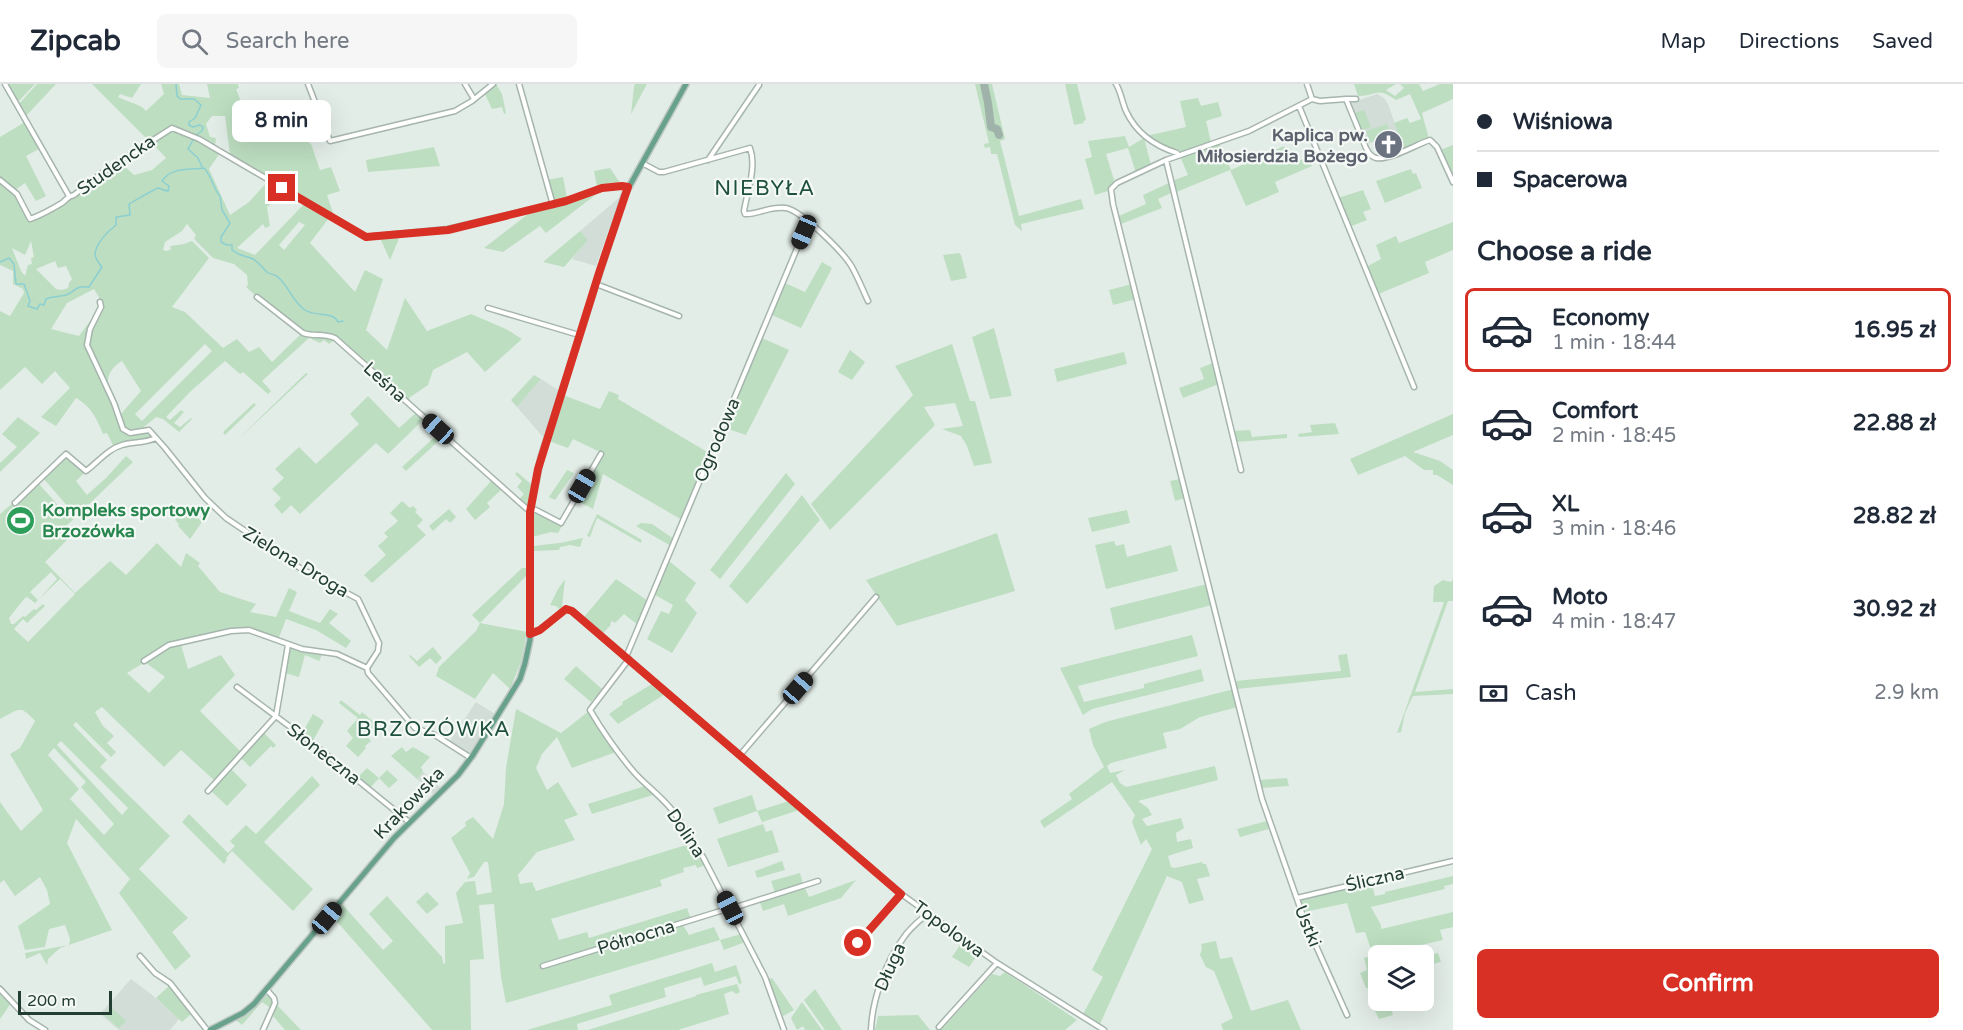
<!DOCTYPE html>
<meta charset="utf-8">
<style>
body{margin:0;font-family:"Varela Round",sans-serif;background:#f6f6f7;color:#1f2937;height:100vh;display:flex;flex-direction:column;font-size:22px;white-space:nowrap}
*{box-sizing:border-box;margin:0}
p{font-size:20px;color:#747a83}
.icon{flex:none;width:33px;height:33px;fill:none;stroke:currentColor;stroke-width:2;stroke-linecap:round;stroke-linejoin:round}
.map{position:relative;flex:1;overflow:hidden}
.drawer{display:flex;flex-direction:column;background:#fff;width:510px}
.drawer>*{flex:none}
.guide{display:grid;align-content:center;height:132px;padding:0 24px;background:#fff}
.buttons{position:absolute;left:1368px;top:861px;display:grid;gap:12px}
.buttons a{display:grid;place-items:center;width:66px;height:66px;border-radius:9px;background:#fff;box-shadow:0 6px 24px #0002;font-size:30px}
.scale{position:absolute;left:18px;bottom:15px;width:94px;box-sizing:border-box;padding-left:6px;border:3px solid #233e33;border-top:0;font-size:16px;line-height:21px;white-space:nowrap;color:#233e33;-webkit-text-stroke:4px #f4f9f6;paint-order:stroke}
.end{position:absolute;width:27px;height:27px;margin:-14px;border:8px solid #d93025;background:#fff;box-shadow:0 0 0 3px #fff}
.from{border-radius:50%}
.bubble{position:absolute;height:42px;border-radius:9px;background:#fff;box-shadow:0 6px 24px #0002;font-size:20px;font-weight:800;line-height:42px;text-align:center}
.car{position:absolute;width:18px;height:36px;margin:-18px -9px;border-radius:8px;box-shadow:0 0 4px 2px #0007;background:linear-gradient(#222 24%,#8ab4d8 0 40%,#222 0 76%,#8ab4d8 0 86%,#222 0)}
.guide b{display:flex;align-items:center;gap:21px;height:57px;font-size:22px}
.guide b+b{border-top:2px solid #e0e1e3}
.guide i{width:15px;height:15px;background:#1f2937}
ul{padding:0;list-style:none}
li{display:flex;align-items:center;gap:18px;height:84px;margin:0 12px 9px;padding:0 12px;border:3px solid transparent;border-radius:9px}
li div{flex:1}
li b{display:block;font-size:22px}
li em{font-style:normal;font-weight:800}
li.on{border-color:#d93025}
li>.icon{width:54px;height:54px;stroke-width:1.5}
h2{padding:0 24px;font-size:27px;line-height:72px}
.pay{display:flex;align-items:center;gap:15px;height:66px;padding:0 24px;font-size:22px}
.pay p{margin-inline-start:auto}
.button{display:flex;gap:12px;margin-top:auto;padding:12px 24px}
.button a{flex:1;height:69px;border-radius:9px;background:#d93025;color:#fff;font-size:24px;font-weight:800;line-height:69px;text-align:center}
header{display:flex;align-items:center;gap:36px;box-sizing:border-box;height:84px;padding:0 30px;background:#fff;border-bottom:2px solid #e0e1e3}
header strong{font-size:28px}
nav{display:flex;gap:33px;margin-inline-start:auto;font-size:21px}
.search{width:420px;height:54px;background:#f6f6f7;display:flex;align-items:center;gap:15px;box-sizing:border-box;padding:0 21px;border-radius:9px;color:#747a83;font-size:22px}
main{display:flex;flex:1;min-height:0}
.map>svg:first-child{display:block}
</style>
<header>
<strong>Zipcab</strong>
<div class="search"><svg class="icon" aria-label="search" viewBox="0 0 24 24"><circle cx="10" cy="10" r="6"/><path d="M15 15l6 6"/></svg>Search here</div>
<nav><a>Map</a><a>Directions</a><a>Saved</a></nav>
</header>
<main>
<div class="map">
<svg width="1453" height="946" viewBox="0 0 1453 946">
<rect width="100%" height="100%" fill="#e3ede7"/>
<path fill="#d1ddd6" d="M1377 10 1384 14 1388 20 1398 49 1367 60 1351 19Z
M620 113 596 182 572 175 587 156 580 147Z
M541 295 558 306 543 353 517 323Z
M476 618 495 630 469 670 449 658Z
M423 688 440 703 433 710 417 695Z
M131 895 151 910 179 935 170 946H119L100 930Z"/>
<path fill="#bddec1" fill-rule="evenodd" d="M7 0H35L17 19Z
M37 0H56L25 33 18 21Z
M92 0H141L132 14 120 10 118 13C127 18 141 20 146 27L164 10 161 0H179L182 11 210 14 207 0H238L239 4 236 5 251 42 259 41 268 36 297 50 311 60 320 86 331 83 340 107 327 111 334 132 230 70 225 32H212L206 40 210 53 216 54 215 62 200 54 220 69 209 85 230 131 249 118 268 97 287 108 267 123 270 142 265 144 263 140 237 164 255 171 305 119 329 134 310 159 355 208 365 186 383 195 366 246 387 266 405 214 427 247 471 230 506 245 522 255 485 288 467 268 433 286 428 301 409 314 410 316 408 317 335 252C322 248 315 253 304 248L262 215 257 209 255 211 246 203 248 201 247 191 234 180 213 174 194 155 196 151 187 140 182 147 165 158 163 166 167 167 171 165 170 162 184 160 192 157 209 174 172 223 185 228 223 264 237 255 249 268 259 263 272 278 301 250C312 255 315 250 325 251 334 253 340 259 347 265L333 257 329 260 324 256 320 259 309 254 262 297 271 307 268 310 243 288 240 290 225 277 191 307 166 333 170 336 181 326 184 328 174 339 180 343 191 334 192 335 179 348 163 335 156 333 139 347 124 348 148 347 152 351V353L148 356 114 363 107 349 103 350C97 335 91 322 76 314L56 342 41 333 70 304 55 287 42 300 25 283 0 306V227L10 232 24 209 23 205 13 200V187L0 181V98L16 110 29 135 74 112 121 79 134 91 152 86 166 74 152 59 171 45 194 51 170 42 149 57ZM299 138 305 141 284 166 279 161ZM31 157 34 173 31 174 32 180 28 181 25 192 21 187 12 164 25 171ZM55 177 58 184 66 182 72 195 69 199 68 204 62 206 56 205 36 185ZM94 205 103 220 79 252 51 245 67 219ZM205 260 212 267 142 337 135 330ZM122 277 141 307 120 331C119 328 119 325 119 322 117 317 113 314 111 309 104 295 110 284 122 277Z
M494 0H496L502 10 506 29 504 30 502 23 492 25 484 8Z
M635 0H647L631 30 634 3Z
M975 0H992L1005 55 1000 57 1019 132 1081 115 1084 125 1021 140 1022 147 1015 141 997 70H991L990 63 985 64 984 60 989 59Z
M1065 0H1077L1086 36 1083 37 1084 39 1074 41Z
M1354 0H1396L1386 6 1395 12 1404 4 1400 0H1419L1423 7 1440 0H1453V15L1422 29 1429 55 1404 64 1394 39 1407 34 1410 39 1421 35 1410 10 1396 16C1375 2 1378 12 1358 12Z
M1198 14 1201 22 1218 18 1222 32 1206 37 1211 58 1185 68 1156 60 1146 52 1186 43 1180 17Z
M1364 26 1371 43 1362 46 1355 29Z
M25 38 41 64 26 72 46 112 36 117 25 99 15 106 0 94V53Z
M1387 40 1391 51 1370 58 1366 47Z
M1125 52 1129 63 1144 54 1151 81 1136 89 1128 64 1106 70 1115 99 1111 101 1108 107 1095 111 1085 75 1092 73 1088 57Z
M1219 59 1231 86 1284 62 1289 73 1296 78 1308 73 1312 82 1275 98 1279 108 1246 122 1230 86 1174 109 1172 97 1188 91 1180 72Z
M1453 61V90L1450 88 1440 66Z
M434 63 440 82 368 88 366 76Z
M610 84 620 99 597 103 594 87Z
M1411 85 1413 90 1416 89 1422 104 1385 119 1376 97Z
M563 93 567 114 557 118 553 117 547 96Z
M1169 99 1171 109 1158 115 1162 124 1121 140 1119 132 1146 120 1143 111Z
M603 105 546 149 540 142 503 168 484 164 532 127 552 123Z
M1363 106 1371 125 1363 128 1367 136 1349 143 1338 114Z
M1453 138V166L1425 178 1429 189 1376 211 1364 184 1381 175 1376 161 1396 152 1399 159Z
M580 147 588 156 564 183 543 178Z
M400 152 390 176 380 154Z
M959 169 961 171 967 194 951 197 943 171Z
M822 178 832 184 801 244 772 231 785 199 805 208Z
M1132 200 1136 215 1113 221 1109 206Z
M994 244 1012 312 990 315 972 253Z
M762 254 789 266 746 351 725 344Z
M952 260 970 317H975L992 379 974 382 967 362 961 352 942 345 963 342 955 319 924 323 935 341 830 446 811 420 913 311 895 282Z
M850 266 865 278 852 296 838 288Z
M1124 268 1127 280 1057 298 1054 285Z
M1213 279 1219 300 1183 314 1179 304 1204 295 1200 284Z
M306 289 308 290 233 360Z
M534 291 541 295 517 323 511 316Z
M609 307 619 311 618 315 709 369 682 436 603 390 593 425 576 416 602 369 573 355 568 364 549 357 563 311 600 325Z
M368 312 399 344 417 328 424 335 388 370 376 359 300 430 291 421 282 430 274 421 281 414 272 405 284 394 275 385 299 363 316 380 359 340 350 330Z
M254 319 256 321 225 351 223 348Z
M1453 330V351L1413 368 1440 377 1453 386V401L1437 391H1433V386H1424L1405 372 1358 391 1350 375Z
M18 333 40 349 0 388V379L17 363 2 350Z
M1335 339 1339 350 1299 353 1298 350 1312 348 1310 341Z
M1250 346 1252 353 1287 350V354L1235 358 1233 347Z
M440 348 444 352 406 387 402 383Z
M66 372 85 388 76 397 87 411 106 394 126 372 133 378 60 448 67 456 45 478 75 509 110 477 126 491 157 459 181 483 186 469 200 479 198 482 220 508 256 520 250 528 276 533 289 504 297 508 289 527 320 539 330 525 338 530 329 539 351 557 346 564 316 546 286 535 278 556 246 544 180 557 188 585 221 571 235 591 200 627 241 668 215 697 181 666 164 683 102 623 95 628 103 642 114 652 107 659 116 668 111 673 76 638 73 641 107 676 100 683 170 752 139 785 188 834 172 848 191 872 175 886 119 809 130 795 76 735 67 759 112 846 60 864 48 875 47 881 40 869 26 875 25 869 69 861 70 855 65 841 49 845 45 863 25 866 18 842 50 820 47 806 40 793 15 812 4 796 0 799V718L21 747 43 726 10 670 20 664 35 637C19 620 20 625 0 635V430L14 418 17 420 39 400 64 428 69 424 43 394ZM51 488 57 495 39 515 60 495 75 510 28 558 14 545 23 535 27 539 45 522 43 520 36 526 34 525 25 533 23 532 14 540H11L9 534 24 515 27 513 35 519 38 516 30 508ZM145 578 165 593 149 609 127 589ZM61 657 128 724 122 731 57 661ZM54 664 86 698 81 703 114 740 104 751 70 715 79 705 48 671Z
M567 386 574 389 555 416 549 413Z
M517 388 532 401 528 424 518 416 524 410 517 403 522 397 515 390Z
M786 389 795 400 720 495 710 486Z
M1180 395 1185 414 1175 417 1170 397Z
M492 396 502 405 487 419 490 423 475 436 466 425Z
M802 411 820 436 747 520 729 502Z
M402 417 410 424 413 422 417 426 415 428 423 436 417 442 426 451 372 499 364 491 386 471 378 462 388 453 384 449 398 437 390 429Z
M449 425 456 433 450 439 446 435 433 447 429 442Z
M186 426 190 430 192 428 202 438 190 455 178 442 179 440 175 436Z
M1127 426 1130 439 1092 448 1088 434Z
M535 427 563 440 558 449 551 448 532 453 533 429Z
M597 430 642 456 641 459 597 434 590 453 587 452Z
M641 439 652 440 674 455 671 462 636 442Z
M997 449 1015 507 897 542 866 496Z
M583 454 580 463 570 461 560 463 559 466 533 467V462L560 459Z
M1114 457 1116 462 1124 460 1127 473 1171 461 1178 487 1106 505 1095 461Z
M669 477 696 499 685 516 697 529 672 569 647 555 661 527 669 530 673 521 655 511Z
M522 484H527V491L480 539 527 548 521 578 510 605 493 589 475 615 436 592 439 583 476 547 480 539 472 531Z
M565 495 562 523 559 525 556 522 550 521 558 505Z
M616 495 648 517 638 541 624 530 615 539 612 537 610 540 611 541 603 549 584 533Z
M1453 495V517H1448L1415 608 1453 605V610L1413 612 1405 629 1401 648 1397 649 1444 518H1433L1434 502 1443 496 1451 498Z
M1207 500 1212 521 1115 546 1110 524Z
M1192 551 1198 572 1078 602 1084 618 1144 604V600L1201 585 1204 597 1092 625 1083 631 1060 584Z
M289 562 323 569 319 577 305 571 299 593 285 589Z
M433 563 442 574 436 580 430 574 419 583 409 572 410 571 417 577Z
M1347 570 1351 593 1237 605 1236 597 1341 587 1338 571Z
M576 582 602 605 591 618 564 595Z
M652 600 665 610 618 640 609 630 623 620 622 618Z
M1234 605 1238 623 1200 633 1180 645 1163 649 1167 664 1111 679 1107 682 1110 689 1125 686 1116 691 1120 699 1126 703 1215 682 1218 696 1138 717 1148 724 1152 731 1142 735 1147 742 1181 734 1184 744 1176 749 1177 758 1191 755 1193 764 1168 772 1171 783 1175 784 1202 778 1203 780H1206L1210 792 1197 795 1204 816 1189 820 1182 798 1167 792 1100 940 1083 930 1103 893 1092 886 1152 765 1146 755 1141 761 1132 738 1135 731 1112 698 1044 744 1040 737 1072 715 1069 710 1104 683 1093 661 1089 645 1105 638Z
M341 616 360 631 362 628 376 640 367 652 371 657 365 662 366 664 358 673 346 662 353 654 347 647 358 634 339 619Z
M516 625 561 649 589 627 616 668 572 684 557 653 542 670 536 684 547 706 558 698 578 731 564 736 575 756 537 768 518 791 520 800 532 798 536 807 686 761 683 750 684 749 706 781 697 784 696 781 683 784 684 788 660 796 662 802 551 835 559 856 587 848 589 854 687 824 692 838 683 841 689 851 714 843 720 856 741 850 745 858 724 866 720 856 506 919 501 893 494 820 479 821 484 875 470 876 471 946H432L332 832 342 820 383 866 393 857 369 830 387 812 442 873 443 879 445 880V842L463 839 456 809 465 798 475 797 477 811 492 808 488 778H484L474 793 467 795 470 789 451 754 466 742 465 738 473 733 493 755 504 720 506 684Z
M313 630 324 637 312 658 301 651Z
M263 648 276 661 273 664 271 662 250 683 240 673Z
M402 663 406 668 413 663 430 673 421 683 423 688 417 695 391 672Z
M230 684 247 701 227 722 210 706Z
M367 684 379 694 387 686 398 696 389 704 379 694 370 704 357 694Z
M312 692 320 701 264 758 313 805 293 827 232 767 226 774 227 776 224 780 182 738 189 730 228 769 235 762 230 757 246 741 256 750Z
M1287 694 1289 702 1261 704 1259 696Z
M645 702 656 710 592 730 588 720Z
M752 711 757 727 789 717 799 726 762 738 757 727 719 740 713 724Z
M1267 737 1269 745 1240 753 1237 745Z
M763 740 766 748 772 746 779 768 728 783 717 755Z
M782 777 785 786 757 794 755 787Z
M800 789 803 800 775 809 771 797Z
M1453 792V800L1444 802 1445 805 1371 823 1381 841V845L1453 828V843L1440 846 1443 856 1391 868 1390 871 1378 872V911L1376 912 1373 904H1366L1360 889 1367 886 1364 874 1373 871 1365 848 1356 849 1347 819 1304 828 1300 817 1302 814 1371 797 1375 812 1385 810V808Z
M856 796 841 814 788 832 784 820 763 827 759 816 804 802 809 813Z
M427 808 439 820 427 830 416 818Z
M1216 857 1220 875 1232 873 1251 927 1288 916 1301 946H1223L1221 940 1233 934 1214 887 1206 883 1200 871 1202 865 1201 860Z
M962 858 978 870 969 883 952 873Z
M1438 869 1441 878 1424 882V872Z
M712 879 715 888 736 881 742 899 739 900 736 892 704 902 701 893 664 904 666 913 577 940 578 946H527L612 921 609 911Z
M1005 888 1077 936 1065 946H936L938 943H944L992 890 1000 892Z
M772 894 794 926 783 932 768 895Z
M737 900 740 908 736 910 732 907 724 910 729 930 678 946H588L696 912V911Z
M170 901 192 929 182 938 156 914Z
M815 905 842 946H825L804 916Z
M0 907 11 919 0 935Z
M268 910 274 916 272 925 262 918 242 941 236 936 249 929Z
M802 918 822 946H805L803 942 797 946 791 934Z
M1389 918 1393 931 1379 935 1373 923Z
M277 921 299 944 301 946H285L273 932Z
M111 923 126 937 119 944 104 931Z
M918 931 930 946H875L878 932Z"/>
<g fill="none" stroke-linecap="round" stroke-linejoin="round">
<path stroke="#8ccfd1" stroke-width="1.5" d="M176 0 177 12 180 15H194L201 21 195 34 189 38V41L193 43 200 41 203 43 202 47 196 51
M193 56 188 65 198 74 202 83
M0 178 9 174 14 180 16 200H24L30 217 28 222 37 225 40 220 44 221 46 215C52 212 60 213 66 211 78 206 73 202 89 203L102 183C99 179 95 175 95 170 96 159 108 147 116 141V133L130 131 129 120C133 118 156 104 158 104 162 105 165 107 168 107L169 102 162 97C171 83 190 86 204 84 212 92 214 107 220 112L222 126 230 139 221 153V158L227 161H232V166C241 173 245 171 253 175 259 178 262 184 267 188 271 191 276 190 279 194 289 203 293 218 305 226 315 233 333 227 338 238L343 237"/>
<path stroke="#a0b3ab" stroke-width="8" d="M984 0 988 19 991 43 997 45 999 51"/>
<defs>
<path id="minor" d="M5 0 69 112
M308 0 330 57 455 27 472 17 493 0
M465 0 474 15
M519 0 553 121
M1116 0C1121 8 1122 18 1126 27 1136 49 1155 62 1177 69L1178 71
M1307 0 1312 15
M1346 15H1356
M1299 22 1414 303
M708 76 759 1
M1166 76 1241 386
M642 79 659 88H664L750 64C757 83 747 108 744 127L745 130C757 131 769 122 786 124 802 127 844 169 852 183 858 194 863 206 868 217
M0 96 17 110 30 135C42 131 52 125 62 119 67 115 68 112 74 111L102 89 172 44 199 55 366 153 448 145 566 117 602 104 622 102 628 103
M596 200 679 232
M257 213 303 249C315 253 322 249 335 254L527 425 536 426 561 439 601 370
M100 218 101 223 90 245 87 261 114 319 123 345 130 349 149 346 165 364 205 414 226 434 300 484 358 515 379 559 378 567 367 584 368 589 415 644 435 651 471 674
M488 224 579 251
M15 419 66 370 86 387C98 378 108 365 122 361 134 357 142 360 156 354
M530 550 539 546 566 525 572 527 900 809 997 879 1104 946
M626 573 808 138
M629 575 590 626C603 648 617 668 633 687 645 701 660 711 672 726 684 741 691 758 703 773L765 893 784 946
M144 577 169 561 231 547 249 546 302 565 337 570 367 584
M237 603 317 663 409 738
M740 671 876 513
M208 707 276 632 288 561
M1297 814 1453 777
M730 825 818 797
M858 859 901 810
M140 872 155 889 170 899 207 946
M543 882 730 824
M0 905 29 936 45 946
M1347 931 1304 835 1262 715 1113 120 1111 105 1117 99 1166 76 1249 47 1312 15 1320 17 1346 15 1366 64C1368 68 1371 73 1376 74 1389 77 1417 60 1430 56L1437 63 1453 98
M939 943 997 879
M263 946 275 919 274 914 267 906
M871 946C872 916 886 877 904 853 910 844 919 837 927 830"/>
<path id="major" d="M210 946 243 929 254 920 394 754 458 691 473 671 520 595 525 579 530 556V428L541 373 624 112 686 0"/>
</defs>
<use href="#minor" stroke="#a6b5ad" stroke-width="7"/>
<use href="#major" stroke="#c1c9c6" stroke-width="8"/>
<use href="#minor" stroke="#fff" stroke-width="4"/>
<use href="#major" stroke="#68a28c" stroke-width="5"/>
</g>
<g fill="none" stroke-linecap="round" stroke-linejoin="round">
<path stroke="#d93025" stroke-width="8" d="M282 104 366 153 448 146 566 117 602 104 622 102 628 103 599 189 538 385 530 428V550L540 546 566 525 572 527 901 810 858 859"/>
</g>
<defs>
<symbol id="church-disc" viewBox="-11 -11 22 22"><circle r="9.5" fill="#6b7280" stroke="#f4f9f6"/><path d="M-1.2-6h2.4v3.5h3.3v2.4h-3.3V6h-2.4V-.1h-3.3v-2.4h3.3Z" fill="#fff"/></symbol>
<symbol id="stadium-disc" viewBox="-11 -11 22 22"><circle r="9.5" fill="#2e9e5b" stroke="#f4f9f6"/><path d="M0-5a6.5 5 0 1 0 0 10a6.5 5 0 1 0 0-10ZM-3.5-1.8h7v3.6h-7Z" fill="#fff"/></symbol>
</defs>
<g fill-rule="evenodd">
<use href="#church-disc" x="1372" y="44" width="33" height="33"/>
<use href="#stadium-disc" x="4" y="420" width="33" height="33"/>
</g>
<g text-anchor="middle" stroke-width="4.5" stroke-linejoin="round" paint-order="stroke">
<g font-size="18" font-weight="bold" fill="#5b616d" stroke="#f4f9f6" text-anchor="end">
<text x="1368" y="57">Kaplica pw.<tspan x="1368" dy="21">Miłosierdzia Bożego</tspan></text>
</g>
<g font-size="18" fill="#233e33" stroke="#f4f9f6">
<text transform="translate(116 81) rotate(-35)" y="6">Studencka</text>
<text transform="translate(385 298) rotate(42)" y="6">Leśna</text>
<text transform="translate(717 356) rotate(-67)" y="6">Ogrodowa</text>
<text transform="translate(296 478) rotate(31)" y="6">Zielona Droga</text>
<text transform="translate(324 670) rotate(38)" y="6">Słoneczna</text>
<text transform="translate(409 719) rotate(-46)" y="6">Krakowska</text>
<text transform="translate(686 749) rotate(56)" y="6">Dolina</text>
<text transform="translate(1375 795) rotate(-13)" y="6">Śliczna</text>
<text transform="translate(1308 842) rotate(68)" y="6">Ustki</text>
<text transform="translate(949 845) rotate(36)" y="6">Topolowa</text>
<text transform="translate(636 853) rotate(-17)" y="6">Północna</text>
<text transform="translate(890 883) rotate(-66)" y="6">Długa</text>
</g>
<g font-size="18" font-weight="bold" fill="#27864d" stroke="#f4f9f6" text-anchor="start">
<text x="42" y="432">Kompleks sportowy<tspan x="42" dy="21">Brzozówka</tspan></text>
</g>
<g font-size="21" letter-spacing="1.5" fill="#1f503e" stroke="#f4f9f6">
<text x="765" y="111">NIEBYŁA</text>
<text x="434" y="652">BRZOZÓWKA</text>
</g>
</g>
</svg>
<div class="buttons">
<a><svg class="icon" aria-label="layers" viewBox="0 0 24 24"><path d="M12 4l9 5-9 5-9-5zM3 14l9 5 9-5"/></svg></a>
</div>
<div class="scale">200 m</div>
<i class="end from" style="left:858px;top:859px"></i>
<i class="end" style="left:282px;top:104px"></i>
<div class="bubble" style="left:232px;top:16px;width:99px">8 min</div>
<i class="car" style="left:804px;top:148px;rotate:203deg"></i>
<i class="car" style="left:438px;top:345px;rotate:312deg"></i>
<i class="car" style="left:582px;top:402px;rotate:30deg"></i>
<i class="car" style="left:798px;top:604px;rotate:41deg"></i>
<i class="car" style="left:730px;top:824px;rotate:333deg"></i>
<i class="car" style="left:327px;top:834px;rotate:40deg"></i>
</div>
<section class="drawer">
<div class="guide">
<b><i class="from"></i>Wiśniowa</b>
<b><i></i>Spacerowa</b>
</div>
<h2>Choose a ride</h2>
<ul>
<li class="on"><svg class="icon" aria-label="car" viewBox="0 0 24 24"><path d="M5 17H2v-5l4-1 3-4h7l3 4 3 1v5h-3M9 17h6M6 11h13"/><circle cx="7" cy="17" r="2"/><circle cx="17" cy="17" r="2"/></svg><div><b>Economy</b><p>1 min · 18:44</p></div><em>16.95 zł</em></li>
<li><svg class="icon" aria-label="car" viewBox="0 0 24 24"><path d="M5 17H2v-5l4-1 3-4h7l3 4 3 1v5h-3M9 17h6M6 11h13"/><circle cx="7" cy="17" r="2"/><circle cx="17" cy="17" r="2"/></svg><div><b>Comfort</b><p>2 min · 18:45</p></div><em>22.88 zł</em></li>
<li><svg class="icon" aria-label="car" viewBox="0 0 24 24"><path d="M5 17H2v-5l4-1 3-4h7l3 4 3 1v5h-3M9 17h6M6 11h13"/><circle cx="7" cy="17" r="2"/><circle cx="17" cy="17" r="2"/></svg><div><b>XL</b><p>3 min · 18:46</p></div><em>28.82 zł</em></li>
<li><svg class="icon" aria-label="car" viewBox="0 0 24 24"><path d="M5 17H2v-5l4-1 3-4h7l3 4 3 1v5h-3M9 17h6M6 11h13"/><circle cx="7" cy="17" r="2"/><circle cx="17" cy="17" r="2"/></svg><div><b>Moto</b><p>4 min · 18:47</p></div><em>30.92 zł</em></li>
</ul>
<div class="pay"><svg class="icon" aria-label="cash" viewBox="0 0 24 24"><path d="M3 7h18v10H3z"/><circle cx="12" cy="12" r="2"/></svg>Cash<p>2.9 km</p></div>
<div class="button"><a>Confirm</a></div>
</section>
</main>
